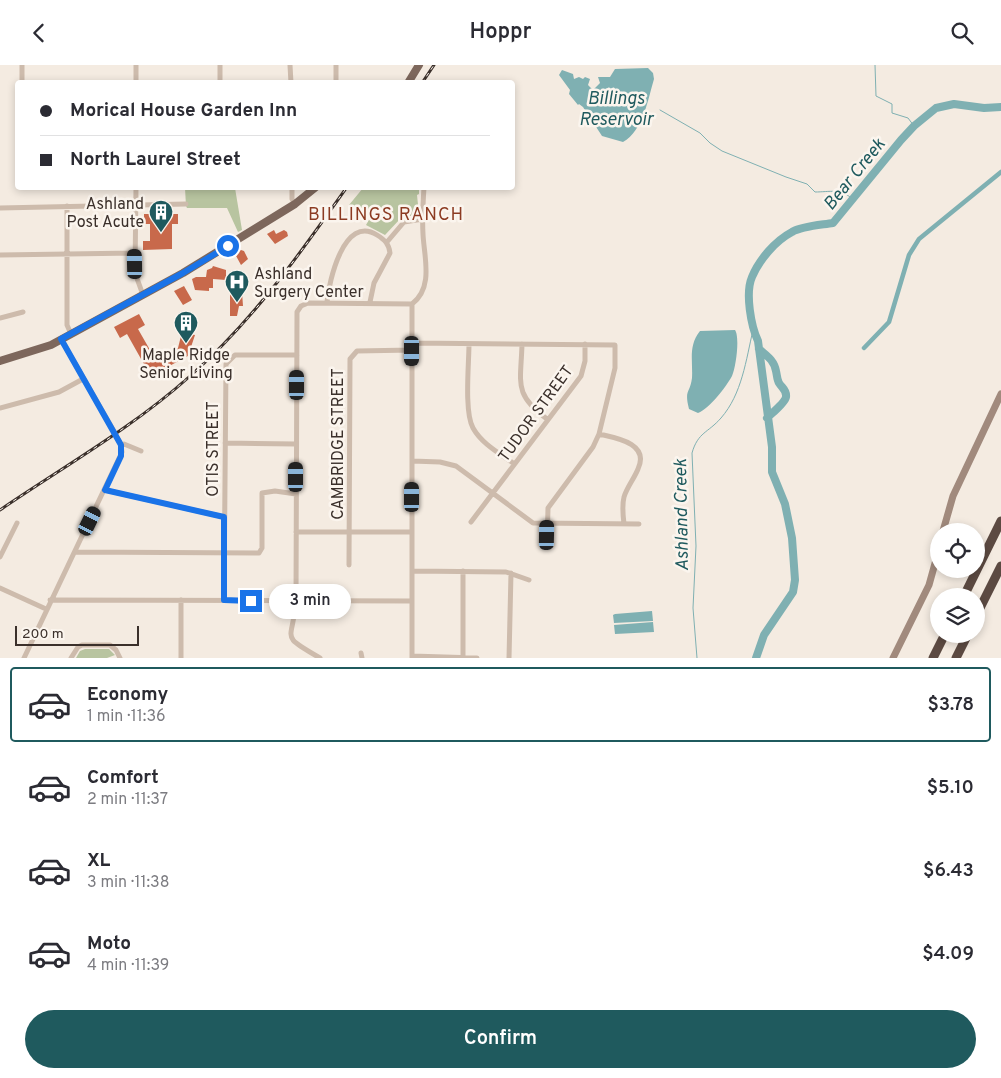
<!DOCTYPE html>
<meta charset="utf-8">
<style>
body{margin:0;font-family:Overpass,sans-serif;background:#f7f7f7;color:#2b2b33;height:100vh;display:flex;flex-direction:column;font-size:19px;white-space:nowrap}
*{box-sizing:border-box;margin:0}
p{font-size:16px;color:#7c7c81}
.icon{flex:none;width:28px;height:28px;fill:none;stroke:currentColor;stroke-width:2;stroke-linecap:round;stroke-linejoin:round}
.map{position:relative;height:593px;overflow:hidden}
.details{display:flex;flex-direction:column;background:#fff;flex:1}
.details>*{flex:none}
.hud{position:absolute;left:15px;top:15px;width:500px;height:110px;border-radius:5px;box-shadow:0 2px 8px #0003;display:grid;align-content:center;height:110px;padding:0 25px;background:#fff}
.controls{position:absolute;left:930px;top:458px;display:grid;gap:10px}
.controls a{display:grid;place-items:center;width:55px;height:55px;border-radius:50%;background:#fff;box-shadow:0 2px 8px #0003;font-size:25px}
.scale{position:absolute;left:15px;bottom:12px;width:124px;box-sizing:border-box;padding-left:5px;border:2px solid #3b302b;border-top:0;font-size:14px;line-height:18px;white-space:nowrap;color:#3b302b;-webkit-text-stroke:4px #fbf5ee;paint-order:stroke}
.end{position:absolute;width:22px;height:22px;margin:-11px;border:6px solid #1a73e8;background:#fff;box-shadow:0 0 0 2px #fff}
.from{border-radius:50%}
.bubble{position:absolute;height:35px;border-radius:18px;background:#fff;box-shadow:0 2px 8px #0003;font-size:16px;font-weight:600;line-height:35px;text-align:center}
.car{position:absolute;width:15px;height:30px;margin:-15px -8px;border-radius:6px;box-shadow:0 0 4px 1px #0007;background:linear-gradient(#222 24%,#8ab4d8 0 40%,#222 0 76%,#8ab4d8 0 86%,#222 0)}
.hud b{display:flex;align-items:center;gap:18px;height:48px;font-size:19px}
.hud b+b{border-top:1px solid #e1e1e2}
.hud i{width:12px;height:12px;background:#2b2b33}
ul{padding:9px 0 0;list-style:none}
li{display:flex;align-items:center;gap:15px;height:75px;margin:0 10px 8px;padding:0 15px;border:2px solid transparent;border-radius:5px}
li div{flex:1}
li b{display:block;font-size:19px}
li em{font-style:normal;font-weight:600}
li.current{border-color:#1f5a5e}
li>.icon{width:45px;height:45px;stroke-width:1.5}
.primary-button{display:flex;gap:10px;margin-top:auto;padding:10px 25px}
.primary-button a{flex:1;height:58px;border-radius:30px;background:#1f5a5e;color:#fff;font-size:20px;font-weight:600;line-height:58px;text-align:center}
header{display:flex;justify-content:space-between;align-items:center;height:65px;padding:0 25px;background:#fff;font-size:22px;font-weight:600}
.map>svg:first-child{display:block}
</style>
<header><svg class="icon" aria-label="back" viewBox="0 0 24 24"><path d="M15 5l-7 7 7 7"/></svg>Hoppr<svg class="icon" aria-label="search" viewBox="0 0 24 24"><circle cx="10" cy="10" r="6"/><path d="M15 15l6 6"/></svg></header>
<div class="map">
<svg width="1001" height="593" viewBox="0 0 1001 593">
<rect width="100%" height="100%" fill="#f4ebe1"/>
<path fill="#b8c4a0" d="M386 122 419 123V129L417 130 419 149 401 153 385 170 366 160 370 153 349 140 363 123Z
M185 123H235L242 165 238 167 227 143H187L186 141Z
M85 584H109L115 590 107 593H76L80 586Z"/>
<path fill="#7fb0b2" d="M648 3 653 8 654 14C648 34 643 66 623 77L602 71 583 42 579 39 578 40 569 29 570 25 559 10 562 5 573 9 574 14 579 12 583 14 585 12 590 14 588 20 593 25 600 18 598 12H610L615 4Z
M735 265C740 272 736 302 732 311 726 322 710 343 698 348L689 344C684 324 690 329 692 313 693 296 688 281 700 266Z
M652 546 653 556 614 558 613 550 615 549Z
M653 557 654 567 615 569 614 560Z"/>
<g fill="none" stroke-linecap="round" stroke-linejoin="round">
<path stroke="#7fb0b2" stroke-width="1" d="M875 0 876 31 892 39V48L908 53 914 61
M660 45 700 68 710 78 722 86 786 112 807 119 815 127C829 127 842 123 852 134
M697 593 693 543 696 481 692 388C698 367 708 368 721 353 742 329 746 295 753 265"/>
<path stroke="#7fb0b2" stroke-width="4.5" d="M864 283 889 257 909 190 919 174 1001 107"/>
<path stroke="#7fb0b2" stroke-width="8" d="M759 284C767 291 774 295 776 306 777 310 777 315 779 318 782 323 787 325 786 332 785 338 772 348 767 353
M756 593 764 570 793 527 795 515 792 473 785 439 772 407V382L758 276C751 261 745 228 752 212 759 195 775 176 792 167 802 161 821 160 833 158L901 75 914 61 936 43 954 39 984 43 1001 42"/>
</g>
<path fill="#c8694b" d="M144 149H178V159H172V184L143 185V176H150V159H144Z
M274 165 276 169 284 165 287 167 288 171 275 179 267 169Z
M241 185 244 186 248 194 241 200 235 189Z
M213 201 226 205V215L213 214V223H209V226L195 225 192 214 196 212H206L207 205 212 203Z
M184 221 192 235 183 240 174 226Z
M236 226 242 227 243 241H239L237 251H230V230H233V227Z
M139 249 145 260 138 264 154 292 155 287 160 288 158 294 178 283 182 267 195 270 188 291 160 306 157 305 156 308 147 306 148 302 145 301 127 269 120 273 114 262Z"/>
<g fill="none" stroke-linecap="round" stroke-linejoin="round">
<path stroke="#cdbbac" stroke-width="5" d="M290 0 291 18
M336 0V18
M22 18V0
M136 18V0
M220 18V0
M136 122 135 208 143 230
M292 122V134L295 139
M67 141V260L71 269
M0 143 186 139
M387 177 404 157 423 154
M0 190 135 188
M327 237C329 216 344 149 377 170 385 175 389 179 390 188L374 218 370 237
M0 253 23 247
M412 278 615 280V303L599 369 593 382 548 443 547 481
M469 279C469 298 464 347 473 363 482 379 499 388 513 398
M522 279C521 318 513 329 547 354
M0 343 59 327 83 314
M599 369C616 373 650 378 638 404 634 414 627 422 624 432 622 440 623 451 624 459
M225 378 296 379
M121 380 124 379 141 386
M412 396 440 397 456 401 533 458 639 459
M105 425 224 452
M471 457 581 311 585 296V279
M296 467H412
M75 487 259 488 262 483V428L275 426 296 429
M0 492 17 458
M349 500 350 294 357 286 412 285
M412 506 506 507 529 515
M0 523 46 544
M50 535 412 536
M224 535 226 299 235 290H297
M361 588 362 593
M412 591 477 593
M463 592V506
M24 593 122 387 121 380 115 368 61 274
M71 593 78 582 82 580H110L116 585 120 593
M181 593V535
M320 593C278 569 293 577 296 536L297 247 301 241 308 238 412 239
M412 593V239C434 222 424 192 423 169 422 154 423 138 424 122
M509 593 511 508"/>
<path stroke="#a18a7d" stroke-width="7" d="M943 466 953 431 1001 329
M893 593 929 520 939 484"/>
<path stroke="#7d675c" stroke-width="8" d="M408 18 419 0
M0 296 51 280 183 208 295 139 316 122"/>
<path stroke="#5c4a42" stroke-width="9" d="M964 531 1001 456
M976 551 1001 501
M933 593 945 569
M956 593 968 569"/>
<defs>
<path id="rail" d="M422 18 434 0
M0 445C63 402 132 363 189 312 252 257 299 190 347 122"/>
</defs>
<use href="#rail" stroke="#3b302b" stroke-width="3"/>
<use href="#rail" stroke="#fbf5ee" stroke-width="1" stroke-dasharray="4" stroke-linecap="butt"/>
</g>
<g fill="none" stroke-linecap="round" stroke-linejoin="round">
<path stroke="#1a73e8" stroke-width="6" d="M228 181 183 208 61 274 121 380V391L105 425 224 452V535L251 536"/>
</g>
<defs>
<symbol id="building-pin" viewBox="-11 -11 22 30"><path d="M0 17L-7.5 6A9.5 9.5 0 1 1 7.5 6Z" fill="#1f5a5e" stroke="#fbf5ee"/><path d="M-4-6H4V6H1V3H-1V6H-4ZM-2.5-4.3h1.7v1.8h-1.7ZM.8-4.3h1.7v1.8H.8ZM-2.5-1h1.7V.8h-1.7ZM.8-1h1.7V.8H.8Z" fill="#fff"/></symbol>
<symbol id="hospital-pin" viewBox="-11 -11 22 30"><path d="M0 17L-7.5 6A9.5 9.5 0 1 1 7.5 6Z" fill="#1f5a5e" stroke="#fbf5ee"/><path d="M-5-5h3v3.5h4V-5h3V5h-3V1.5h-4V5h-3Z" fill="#fff"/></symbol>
</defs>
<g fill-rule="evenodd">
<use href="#building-pin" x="147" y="133" width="28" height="38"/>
<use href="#hospital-pin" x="223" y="203" width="28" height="38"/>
<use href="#building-pin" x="172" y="244" width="28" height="38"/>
</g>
<g text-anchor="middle" stroke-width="5" stroke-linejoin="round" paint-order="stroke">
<g font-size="16" fill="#3b302b" stroke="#fbf5ee" text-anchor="end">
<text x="144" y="144">Ashland<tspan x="144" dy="18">Post Acute</tspan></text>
<text x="254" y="214" text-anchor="start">Ashland<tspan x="254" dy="18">Surgery Center</tspan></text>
<text x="186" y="295" text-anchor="middle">Maple Ridge<tspan x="186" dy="18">Senior Living</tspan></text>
</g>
<g font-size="16" fill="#3b302b" stroke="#fbf5ee">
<text transform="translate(535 348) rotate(-54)" y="6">TUDOR STREET</text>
<text transform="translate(337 379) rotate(-90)" y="6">CAMBRIDGE STREET</text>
<text transform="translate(212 384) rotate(-90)" y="6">OTIS STREET</text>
</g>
<g font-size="18" font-style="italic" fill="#1f5a5e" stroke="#fbf5ee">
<text x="616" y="39">Billings<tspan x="616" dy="21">Reservoir</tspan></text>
<text transform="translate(854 109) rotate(-51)" y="6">Bear Creek</text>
<text transform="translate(681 450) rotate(-91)" y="6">Ashland Creek</text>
</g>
<g font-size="18" letter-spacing="1" fill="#8c3b22" stroke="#fbf5ee">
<text x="386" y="155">BILLINGS RANCH</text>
</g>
</g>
</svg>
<div class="controls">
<a><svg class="icon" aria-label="locate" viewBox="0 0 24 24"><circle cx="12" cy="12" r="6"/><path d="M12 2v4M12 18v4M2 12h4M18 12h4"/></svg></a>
<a><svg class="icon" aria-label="layers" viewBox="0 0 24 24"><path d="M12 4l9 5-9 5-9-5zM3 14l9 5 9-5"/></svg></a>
</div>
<div class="scale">200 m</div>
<i class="end from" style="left:228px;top:181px"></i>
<i class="end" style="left:251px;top:536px"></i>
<div class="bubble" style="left:269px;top:519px;width:82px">3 min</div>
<i class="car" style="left:135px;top:199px;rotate:359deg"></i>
<i class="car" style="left:412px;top:286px;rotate:180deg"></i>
<i class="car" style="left:297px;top:320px;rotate:0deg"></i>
<i class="car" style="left:296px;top:412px;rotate:0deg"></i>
<i class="car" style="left:412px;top:432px;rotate:0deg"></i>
<i class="car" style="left:90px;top:456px;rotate:26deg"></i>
<i class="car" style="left:547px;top:470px;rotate:1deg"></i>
<div class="hud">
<b><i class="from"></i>Morical House Garden Inn</b>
<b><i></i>North Laurel Street</b>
</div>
</div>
<section class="details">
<ul>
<li class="current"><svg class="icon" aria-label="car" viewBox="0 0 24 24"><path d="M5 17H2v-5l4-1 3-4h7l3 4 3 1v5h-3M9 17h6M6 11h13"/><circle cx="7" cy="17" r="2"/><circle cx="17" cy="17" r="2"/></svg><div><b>Economy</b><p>1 min · 11:36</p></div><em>$3.78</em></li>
<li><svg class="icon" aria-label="car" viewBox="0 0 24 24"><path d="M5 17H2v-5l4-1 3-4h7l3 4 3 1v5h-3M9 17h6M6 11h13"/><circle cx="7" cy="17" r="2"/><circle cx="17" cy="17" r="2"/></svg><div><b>Comfort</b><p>2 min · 11:37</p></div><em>$5.10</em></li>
<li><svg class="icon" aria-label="car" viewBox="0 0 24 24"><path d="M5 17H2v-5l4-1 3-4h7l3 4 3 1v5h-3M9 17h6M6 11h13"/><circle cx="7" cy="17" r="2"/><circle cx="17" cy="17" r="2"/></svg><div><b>XL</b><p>3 min · 11:38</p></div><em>$6.43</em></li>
<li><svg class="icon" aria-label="car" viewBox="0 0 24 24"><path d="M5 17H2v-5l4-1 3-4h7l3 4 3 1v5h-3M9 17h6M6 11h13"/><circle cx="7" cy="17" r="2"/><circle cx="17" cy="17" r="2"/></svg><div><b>Moto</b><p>4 min · 11:39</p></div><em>$4.09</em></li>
</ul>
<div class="primary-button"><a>Confirm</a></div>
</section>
